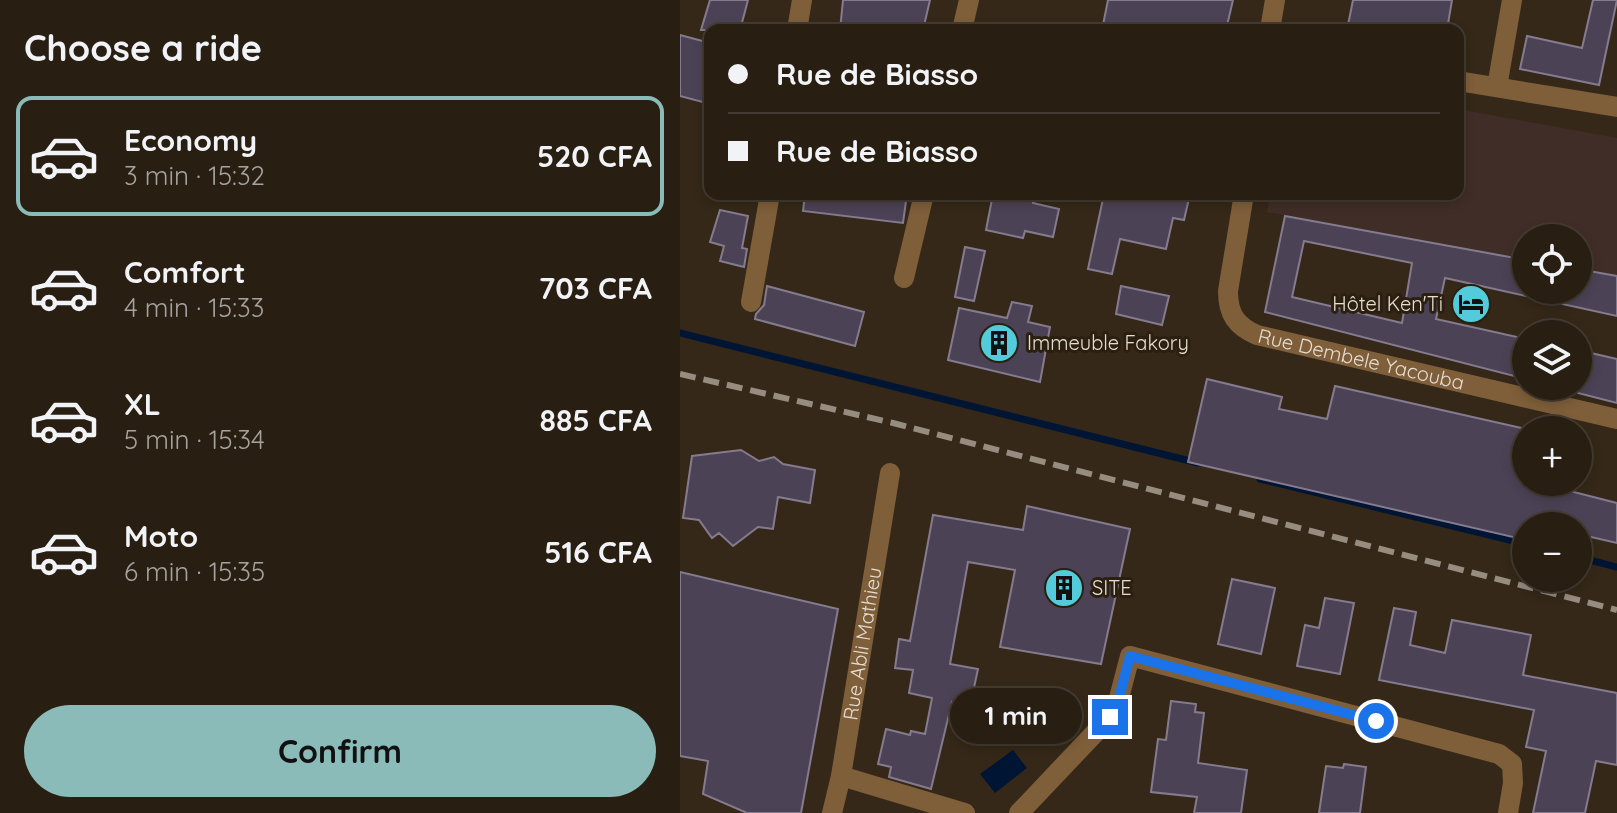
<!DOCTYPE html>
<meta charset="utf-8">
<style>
body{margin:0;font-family:Quicksand,sans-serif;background:#342b20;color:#f1f3f6;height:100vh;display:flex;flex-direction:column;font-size:30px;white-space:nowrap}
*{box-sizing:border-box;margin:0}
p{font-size:26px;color:#a5a29f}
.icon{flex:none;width:44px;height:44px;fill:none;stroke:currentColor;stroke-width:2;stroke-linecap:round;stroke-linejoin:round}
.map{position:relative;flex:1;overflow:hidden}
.details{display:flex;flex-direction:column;background:#281e12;width:680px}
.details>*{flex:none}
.guide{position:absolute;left:24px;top:24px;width:760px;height:176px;border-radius:16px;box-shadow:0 4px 12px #0003,0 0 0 2px #443c32;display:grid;align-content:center;height:176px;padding:0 24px;background:#281e12}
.tools{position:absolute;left:832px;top:224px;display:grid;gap:16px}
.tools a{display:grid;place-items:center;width:80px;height:80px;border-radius:50%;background:#281e12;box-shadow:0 4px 12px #0003,0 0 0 2px #443c32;font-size:40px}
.end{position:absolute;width:36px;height:36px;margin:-18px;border:10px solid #1a73e8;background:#fff;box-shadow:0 0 0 4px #fff}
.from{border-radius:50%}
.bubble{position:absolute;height:56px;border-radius:28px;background:#281e12;box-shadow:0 4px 12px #0003,0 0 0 2px #443c32;font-size:26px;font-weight:700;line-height:56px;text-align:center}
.guide b{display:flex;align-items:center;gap:28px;height:76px;font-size:30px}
.guide b+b{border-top:2px solid #443c32}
.guide i{width:20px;height:20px;background:#f1f3f6}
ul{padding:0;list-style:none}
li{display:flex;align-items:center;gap:24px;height:120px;margin:0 16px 12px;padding:0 8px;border:4px solid transparent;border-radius:16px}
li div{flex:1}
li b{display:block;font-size:30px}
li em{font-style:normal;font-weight:700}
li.selected{border-color:#8bbbb9}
li>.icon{width:72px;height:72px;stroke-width:1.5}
h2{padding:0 24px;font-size:36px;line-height:96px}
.button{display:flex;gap:16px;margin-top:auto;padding:16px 24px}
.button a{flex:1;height:92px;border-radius:48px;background:#8bbbb9;color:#111;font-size:32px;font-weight:700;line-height:92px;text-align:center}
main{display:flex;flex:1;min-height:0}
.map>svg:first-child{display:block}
</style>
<main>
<section class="details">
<h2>Choose a ride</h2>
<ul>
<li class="selected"><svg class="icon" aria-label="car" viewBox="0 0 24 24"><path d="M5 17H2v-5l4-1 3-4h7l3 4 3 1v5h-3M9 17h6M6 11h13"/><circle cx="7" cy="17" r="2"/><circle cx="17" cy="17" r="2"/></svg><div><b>Economy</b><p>3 min · 15:32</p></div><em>520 CFA</em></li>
<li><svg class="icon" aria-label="car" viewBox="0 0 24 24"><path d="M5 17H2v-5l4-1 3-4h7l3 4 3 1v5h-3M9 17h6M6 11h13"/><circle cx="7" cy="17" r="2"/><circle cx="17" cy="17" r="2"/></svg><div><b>Comfort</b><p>4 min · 15:33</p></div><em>703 CFA</em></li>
<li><svg class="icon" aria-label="car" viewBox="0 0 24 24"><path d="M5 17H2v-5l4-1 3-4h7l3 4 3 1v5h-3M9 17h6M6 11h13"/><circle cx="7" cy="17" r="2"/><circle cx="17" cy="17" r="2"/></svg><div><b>XL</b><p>5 min · 15:34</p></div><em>885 CFA</em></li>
<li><svg class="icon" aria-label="car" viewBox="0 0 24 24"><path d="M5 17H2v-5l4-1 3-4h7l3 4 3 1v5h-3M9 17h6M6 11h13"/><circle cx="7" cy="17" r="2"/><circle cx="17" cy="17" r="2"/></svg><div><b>Moto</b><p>6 min · 15:35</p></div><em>516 CFA</em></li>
</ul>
<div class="button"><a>Confirm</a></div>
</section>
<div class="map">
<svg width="937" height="813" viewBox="0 0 937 813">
<rect width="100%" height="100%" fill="#352818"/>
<path fill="#402d27" d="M778 109 937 138V276L898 269V238H846V260L587 212 590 194H778Z"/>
<path fill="#001534" d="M333 750 347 768 315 793 300 774Z"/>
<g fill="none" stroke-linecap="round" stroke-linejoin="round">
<path stroke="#001534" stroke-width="7" d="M0 333 518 463
M580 479 846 544
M898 557 937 567"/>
</g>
<path fill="#4c4255" stroke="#857b8f" stroke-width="2" fill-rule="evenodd" d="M30 0H68L60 30H21Z
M163 0H250L243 30H160Z
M428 0H553L546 30H422Z
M673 0H772L767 30H717L698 27 697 30H667Z
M913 0H937L919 85 840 69 847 36 902 48Z
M0 35 30 43V104L0 96Z
M125 194H227L223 223 123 211Z
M313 194H355L353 203 379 209 373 237 345 231 343 238 306 230Z
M424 194H510L504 220 493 218 486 249 440 239 432 274 408 269Z
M40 210 68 216 62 248 67 249 64 267 40 261 44 246 30 242Z
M605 216 846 260V296L765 278 756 319 846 339V379L585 312ZM624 241 732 263 722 323 612 297Z
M285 247 305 251 294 301 275 297Z
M898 269 937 276V316L855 298 856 290H898Z
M87 286 184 312 175 346 75 319 76 314 84 305Z
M441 286 489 296 482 325 436 314Z
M332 302 352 306 348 322 370 327 360 382 268 360 279 308 327 318Z
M898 350 937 359V403L898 393Z
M527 379 602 397 599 409 647 419 655 386 846 429V482H883L882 489 937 503V543L898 534V526H846V540L508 462Z
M61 450 79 461 94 457 103 464 135 470 130 503 98 497 93 529 78 527 53 546 39 533 32 538 19 520 3 518 12 456Z
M347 506 450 529 421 664 320 647 335 570 288 562 270 664 298 669 290 706 272 702 251 789 209 777 211 767 198 764 206 729 230 735 231 731 245 734 252 698 229 693 233 670 215 668 219 639 230 641 253 515 343 530Z
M0 572 158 609 121 813H67L23 794 28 761 0 756Z
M552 579 595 588 581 654 538 644Z
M645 598 674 603 660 674 617 666 625 625 639 628Z
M714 608 736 612 730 645 765 653 772 620 851 635 843 675 937 693V765L916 761 905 813H853L866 751 846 747 854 710 699 680Z
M491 701 516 704 515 712 524 713 518 763 567 770 561 813H514L517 797 471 792 478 739 486 740Z
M664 764 686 767 680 813H639L646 766 663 768Z"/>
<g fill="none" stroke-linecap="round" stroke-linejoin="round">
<g stroke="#7f5f3a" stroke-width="20">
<path d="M117 30 122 0"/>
<path d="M282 30 289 0"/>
<path d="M590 30 595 0"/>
<path d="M778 81 937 107"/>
<path d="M817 87 832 0"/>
<path id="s1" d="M564 194 548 291C548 314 556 326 577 335L937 419"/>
<path d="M224 278 244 194"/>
<path d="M71 302 90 194"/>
<path d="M161 776 285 813"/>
<path id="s2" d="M152 813 161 776 210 473"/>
<path d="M339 813 430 717 439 698 450 656 819 754 832 764 833 783 828 813"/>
</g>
<path stroke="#968c7f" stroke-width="6" stroke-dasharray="16 8" stroke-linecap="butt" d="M0 374 213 423 937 610"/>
</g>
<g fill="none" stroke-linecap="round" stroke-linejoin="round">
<path stroke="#1a73e8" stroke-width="10" d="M430 717 439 698 450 656 696 721"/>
</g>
<defs>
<symbol id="hotel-disc" viewBox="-11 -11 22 22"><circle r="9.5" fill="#53cbdb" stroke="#2b1f0f"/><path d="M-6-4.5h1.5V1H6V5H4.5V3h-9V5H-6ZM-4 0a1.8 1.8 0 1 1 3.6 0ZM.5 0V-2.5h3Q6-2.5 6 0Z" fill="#111"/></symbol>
<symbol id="building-disc" viewBox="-11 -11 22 22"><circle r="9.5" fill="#53cbdb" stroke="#2b1f0f"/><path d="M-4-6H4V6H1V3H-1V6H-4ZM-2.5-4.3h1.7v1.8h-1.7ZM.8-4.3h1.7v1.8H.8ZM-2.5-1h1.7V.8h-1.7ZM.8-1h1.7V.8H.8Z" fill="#111"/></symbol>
</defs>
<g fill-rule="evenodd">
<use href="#hotel-disc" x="769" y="282" width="44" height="44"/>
<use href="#building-disc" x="297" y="321" width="44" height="44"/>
<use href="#building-disc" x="362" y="566" width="44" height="44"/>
</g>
<g text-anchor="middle" stroke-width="6" stroke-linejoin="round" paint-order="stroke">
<g font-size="20" fill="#e5ddd3" stroke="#2b1f0f" text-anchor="start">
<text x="763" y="311" text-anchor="end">Hôtel Ken'Ti</text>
<text x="347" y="350">Immeuble Fakory</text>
<text x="412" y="595">SITE</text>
</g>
<g font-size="20" fill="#e5ddd3" stroke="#2b1f0f">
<text dy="7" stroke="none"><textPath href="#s1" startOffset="262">Rue Dembele Yacouba</textPath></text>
<text dy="7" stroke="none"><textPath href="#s2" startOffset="172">Rue Abli Mathieu</textPath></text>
</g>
</g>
</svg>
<div class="tools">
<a><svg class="icon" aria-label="locate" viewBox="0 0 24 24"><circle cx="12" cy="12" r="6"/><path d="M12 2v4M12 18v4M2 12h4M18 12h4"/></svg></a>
<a><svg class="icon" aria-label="layers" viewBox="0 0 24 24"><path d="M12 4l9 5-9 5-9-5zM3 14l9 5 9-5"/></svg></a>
<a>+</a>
<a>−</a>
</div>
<i class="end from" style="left:696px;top:721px"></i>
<i class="end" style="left:430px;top:717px"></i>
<div class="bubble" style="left:270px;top:688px;width:132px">1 min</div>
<div class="guide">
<b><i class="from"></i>Rue de Biasso</b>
<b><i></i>Rue de Biasso</b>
</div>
</div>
</main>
